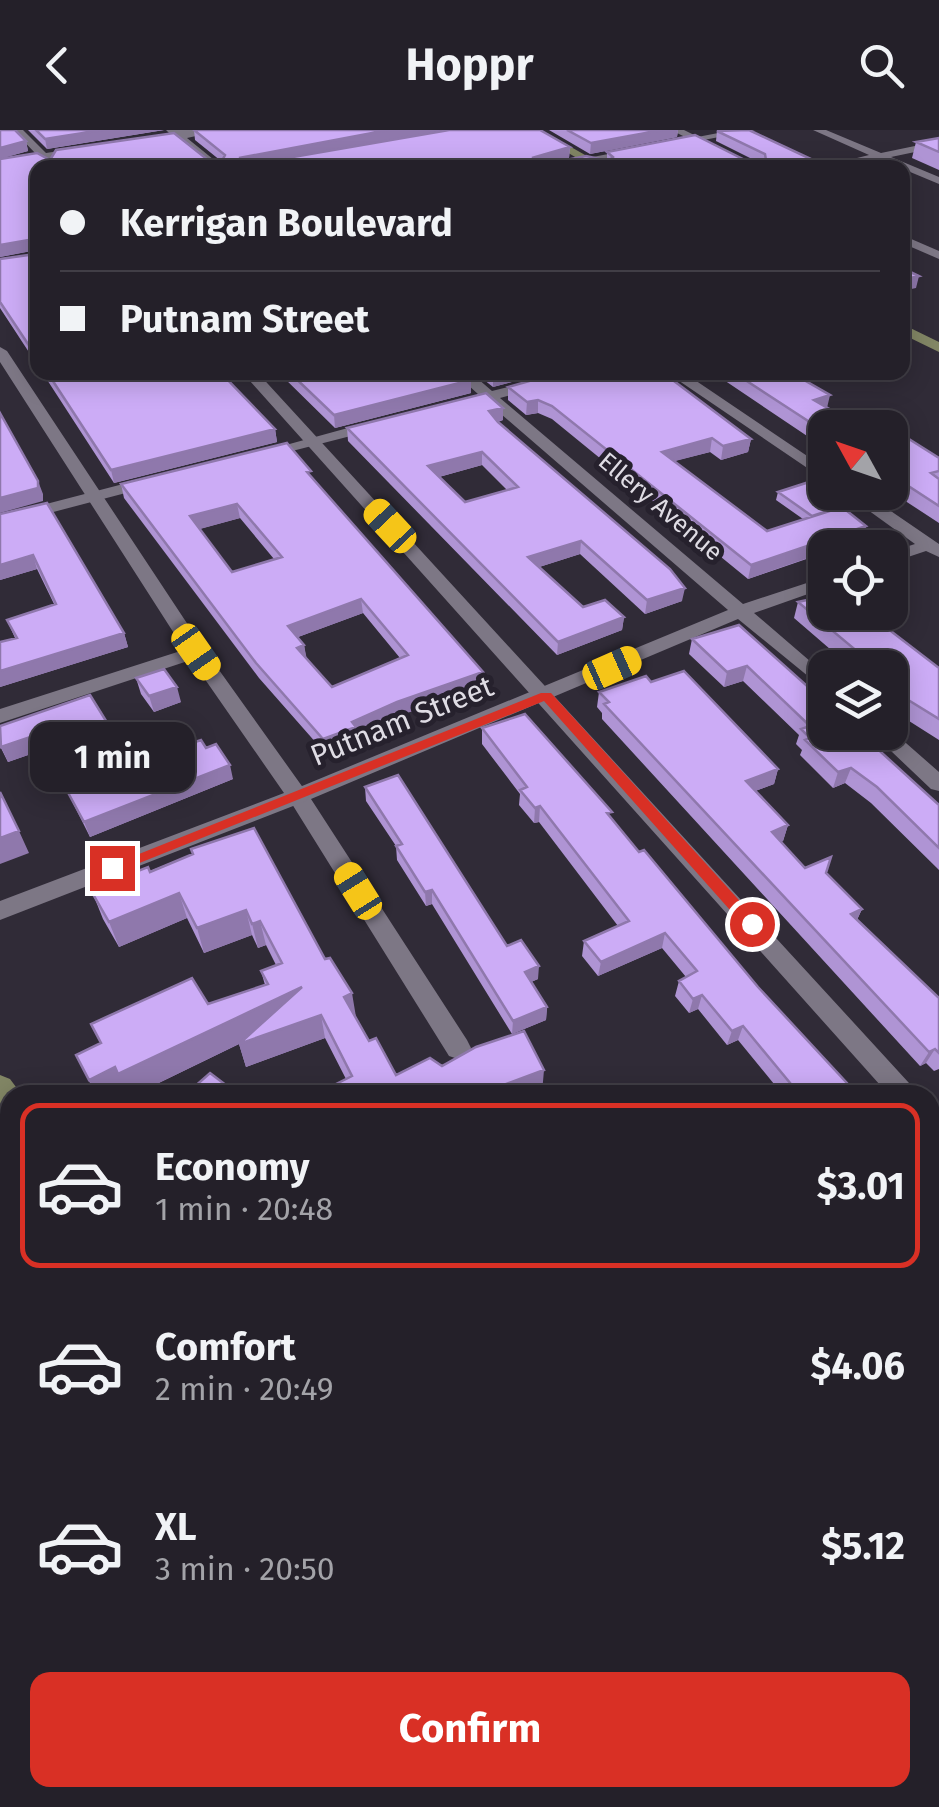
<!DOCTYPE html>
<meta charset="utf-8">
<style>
body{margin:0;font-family:"Fira Sans",sans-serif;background:#302d35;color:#f1f3f6;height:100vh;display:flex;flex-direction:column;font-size:38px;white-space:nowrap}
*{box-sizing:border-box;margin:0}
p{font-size:32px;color:#a3a3a8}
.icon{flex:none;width:55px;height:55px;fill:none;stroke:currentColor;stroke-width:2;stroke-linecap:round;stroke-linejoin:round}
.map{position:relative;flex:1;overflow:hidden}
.panel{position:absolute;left:0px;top:955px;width:940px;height:722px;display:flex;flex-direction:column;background:#242029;border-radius:30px 30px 0 0;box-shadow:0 5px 25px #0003,0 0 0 2px #413e46}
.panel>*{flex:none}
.hud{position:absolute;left:30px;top:30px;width:880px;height:220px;border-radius:20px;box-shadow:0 5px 25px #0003,0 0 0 2px #413e46;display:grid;align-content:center;height:220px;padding:0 30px;background:#242029}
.needle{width:65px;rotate:310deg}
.controls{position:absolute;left:808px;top:280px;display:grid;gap:20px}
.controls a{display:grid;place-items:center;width:100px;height:100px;border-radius:20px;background:#242029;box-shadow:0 5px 25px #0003,0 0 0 2px #413e46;font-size:50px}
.end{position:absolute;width:45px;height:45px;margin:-22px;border:12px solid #d93025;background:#fff;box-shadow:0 0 0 5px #fff}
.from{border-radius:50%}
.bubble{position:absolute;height:70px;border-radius:20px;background:#242029;box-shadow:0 5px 25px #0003,0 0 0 2px #413e46;font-size:32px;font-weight:700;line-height:70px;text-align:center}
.car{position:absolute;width:30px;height:60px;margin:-30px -15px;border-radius:12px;box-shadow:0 0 8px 2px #0007;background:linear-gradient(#f5c518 24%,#345 0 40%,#f5c518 0 76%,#345 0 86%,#f5c518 0)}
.hud b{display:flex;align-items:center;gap:35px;height:95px;font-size:38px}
.hud b+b{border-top:2px solid #413e46}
.hud i{width:25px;height:25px;background:#f1f3f6}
ul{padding:18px 0 0;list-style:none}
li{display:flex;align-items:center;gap:30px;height:165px;margin:0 20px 15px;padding:0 10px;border:5px solid transparent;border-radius:20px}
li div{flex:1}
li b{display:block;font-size:38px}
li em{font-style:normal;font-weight:700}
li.active{border-color:#d93025}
li>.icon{width:90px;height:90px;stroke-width:1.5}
.action{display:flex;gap:20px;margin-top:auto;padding:20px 30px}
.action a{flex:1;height:115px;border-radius:20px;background:#d93025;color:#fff;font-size:40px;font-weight:700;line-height:115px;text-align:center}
header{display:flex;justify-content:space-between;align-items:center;height:130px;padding:0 30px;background:#242029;font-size:45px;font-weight:700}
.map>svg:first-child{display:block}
</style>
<header><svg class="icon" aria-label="back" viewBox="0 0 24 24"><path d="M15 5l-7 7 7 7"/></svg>Hoppr<svg class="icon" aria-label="search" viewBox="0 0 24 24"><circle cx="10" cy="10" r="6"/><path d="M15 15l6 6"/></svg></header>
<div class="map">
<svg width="939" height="1677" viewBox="0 0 939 1677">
<rect width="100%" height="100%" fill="#302b37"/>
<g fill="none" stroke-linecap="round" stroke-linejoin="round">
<path fill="#7d7785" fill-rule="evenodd" d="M13 0H23L46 23 85 17 90 20 51 28 56 34 51 37 41 30 0 36V30L36 24Z
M166 0H223L187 8 224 38H212L176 9 144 14 139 11 170 4Z
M671 0H684L761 38H747Z
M813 0H826L881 23 939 11V17L891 27 939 47V54L879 29 817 38 869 25Z
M902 105 939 121V129L902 113Z
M454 242H470L492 261 567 242H593L500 268 743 474 825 447V458L754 483 825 544V560L738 489 311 669 467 910 471 918 467 926 458 929 449 926 287 666 290 661 728 480 487 272 455 277V271L479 265Z
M666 242H683L825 338V350Z
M377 290 385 295 382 298 261 329 253 324Z
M154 346 160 348V354L0 396V386Z
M843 362H863L939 414V427L926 421 890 433V422L915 414Z
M196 516 206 522 203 526 0 593V579Z
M890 599 939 642V661L931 659 871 602H890Z
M10 1433V1471L0 1475V1437Z"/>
<path fill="#7d7785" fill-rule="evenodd" d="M734 0H755L560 38H535Z
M0 217 7 221 204 519 309 666 306 671 0 790V771L284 663 186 522 0 232Z
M242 242H257L920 965H889Z
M930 980 939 983V1014L930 1011Z"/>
<path fill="#828665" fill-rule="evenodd" d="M529 0H541L608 38H594Z
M902 194 939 212V222L902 204Z
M0 945 10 949 22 965H10V980L0 976Z
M756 1668H802L806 1677H760Z"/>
</g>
<path fill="#af94d4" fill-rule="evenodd" d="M0 0 26 11 28 21 2 28 221 31 195 10 194 0H443L369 14 570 17 569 28 558 31H607V22L754 30 716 11 717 1 830 38H38V236L0 178V129L35 124 36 120 0 127Z
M28 0H164L47 19Z
M549 0H678L677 7 590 24Z
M939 8V40L912 28 916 12Z
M42 242H220L275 299 277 312 114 353Z
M278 242H463L471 263 335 298Z
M474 242H550L493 257Z
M712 242H790L827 277 825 318Z
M508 257 751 309 748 322 721 330 710 322 674 331 767 401 803 389 776 370 778 362 866 396 862 410 748 449 552 289 538 283 526 285 508 270Z
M503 278V290L498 292 682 471 645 484 580 424 539 437 583 477 624 487 622 500 557 525 348 311 347 298ZM482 335 507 360 465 372 439 347Z
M890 307 939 328V393L890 361Z
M311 347 483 542V557L398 586 357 605V611L325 623 259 548 124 368 121 354ZM240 388 274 429 232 442 199 399ZM363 483 400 528 332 557 306 528 304 515 298 507Z
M0 384 124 503 128 517 0 557V512L15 508 7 490 54 474 37 439 0 450Z
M798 472 939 538V610L898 584 890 577V538H852L794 488Z
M739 495 939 675V740L871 673 845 653 833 658 800 625 802 620 796 614 799 605 743 551 724 557 689 524 692 509Z
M136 548 181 572 154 582 141 564Z
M651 552 778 639 774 654 755 661 788 695 783 711 781 712 805 738 826 743 862 779 857 790 939 868V939L934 941 926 933 920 936 602 589V583L597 577 599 562Z
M90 565 132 633 206 618 233 649 90 707 65 657 71 654 51 617 8 632 0 616Z
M482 598 611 688 639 722 758 857 858 965H783L738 910 727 915 698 879 689 883 675 866 679 851 686 847 662 818 598 846 582 826 584 811 618 796 539 692 534 693 519 675 520 664 482 614Z
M365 657 507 816 538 849 531 852 547 877 546 890 512 904 432 774 426 776 397 730 396 716 366 671Z
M192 724 356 887 369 911 396 945 442 936 542 963 537 965H314L346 949 325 908 246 937 239 914 134 965H128L126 960 116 965H96L76 925 208 874 265 855 261 841 276 835 266 815 258 818 252 805 204 823 187 788 119 817 103 789 93 764Z
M930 1046 939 1056V1154L930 1143Z
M939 1157V1194L930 1183V1164Z
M939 1449V1498L930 1484V1454Z"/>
<path fill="#8f78ac" d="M102 0H164L47 19 45 9Z
M388 0H443L245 38 239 28Z
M662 0H678L677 7 590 24 591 13Z
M26 11 28 21 0 29V18Z
M570 17 569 28 534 38 532 28Z
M34 109 37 120 0 127V115Z
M919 146 916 158 902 161V150Z
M500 242H550L493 257V244Z
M471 250V263L335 298 334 285Z
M830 265 827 278 814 270Z
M538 270V283L526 285 527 272Z
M503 278V290L488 294 489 281Z
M275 299 277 312 114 353 111 340Z
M712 308 710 322 660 335 662 322Z
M751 309 748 322 721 330 723 316Z
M482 322V335L428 350V336Z
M38 351 43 364V371L0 383V368Z
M237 374 240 388 193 401 190 386Z
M866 396 862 410 839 418H825V422L748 449 751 435Z
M581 411 580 424 527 441 528 427Z
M33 425 37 439 0 450V435Z
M685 458 682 471 645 484 647 470Z
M361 469 363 483 290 510 288 496Z
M624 487 622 500 557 525 558 512Z
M124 503 128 517 0 557V541Z
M304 515 307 530 297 518Z
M747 536 743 551 724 557 727 542Z
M483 542V557L398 586 357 605V611L325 623 323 609 352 592 397 572Z
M177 557 181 572 154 582 149 566Z
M45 602 51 617 8 632 1 617Z
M230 635 233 649 90 707 84 692Z
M851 638 845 653 833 658 838 642Z
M778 639 774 654 742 666 746 651Z
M540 676 539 692 534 693 535 678Z
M788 695 783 711 767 717 772 702Z
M19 701 29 723 0 734V708Z
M432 760V774L426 776 425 762Z
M179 763 187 788 119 817 109 792Z
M862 779 855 794 851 784Z
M246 780 252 805 204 823 197 798Z
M260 791 266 815 258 818 252 794Z
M665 803 662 818 598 846 601 832Z
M539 836 538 849 524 855 525 842Z
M302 857 321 885 325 908 246 937 239 914 134 965H128L118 944Z
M352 863 356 887 344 867Z
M702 865 698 879 689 883 693 869Z
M547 877 546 890 512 904 513 891Z
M743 896 738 910 727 915 732 901Z
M935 919 926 933 920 936 929 922Z
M115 937 126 960 116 965H96L89 950Z
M544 940 542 963 537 965H495V958Z"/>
<path fill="#ccacf6" stroke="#8f78ac" stroke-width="2.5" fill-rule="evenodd" d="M0 0H15L26 11 0 18Z
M36 0H102L45 9Z
M194 0H388L239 28 270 31 449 0H540L570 17 532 28 561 31 586 26 609 31 613 27 607 22 695 5 747 31 766 30 765 24 717 1 749 0 830 38H38V112L34 109 0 115V29L37 23 50 30 56 20 174 3 208 30 222 31 225 25Z
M567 0H662L591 13Z
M939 8V22L916 12Z
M38 116V229L0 172V129L35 124Z
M902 138 919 146 902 150Z
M47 242H220L275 299 111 340Z
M289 242H463L471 250 334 285Z
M561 242H662L751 309 723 316 712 308 662 322 767 401 842 377 866 396 751 435 552 276 538 270 527 272 508 257Z
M733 242H790L830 265 814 270 862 298H825V302Z
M486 263 503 278 489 281 498 292 670 439 685 458 647 470 581 411 528 427 583 477 605 470 624 487 558 512 347 298ZM482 322 518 357 465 372 428 336Z
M0 283 38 351V358L0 368Z
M901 304 939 328V341L931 343 939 349V376L890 344V307Z
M287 313 311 341 307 342 483 542 397 572 352 592 356 597 323 609 256 533 121 354ZM237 374 282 427 232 442 190 386ZM361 469 408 525 332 557 297 518 304 515 288 496Z
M806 353 840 377 812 386 778 362Z
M47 373 124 503 0 541V512L17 508 7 490 56 474 33 425 0 435V384Z
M825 466V482H866L939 538V589L905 568 890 556V538H869L865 534 870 532 798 472Z
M739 495 825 572V602H859L939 675V718L877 657 851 638 838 642 805 610 810 608 801 599 810 596 747 536 727 542 692 509Z
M164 539 177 557 149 566 136 548Z
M684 541 778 639 746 651 788 695 772 702 805 738 831 727 826 743 862 779 851 784 939 868V923L935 919 929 922 604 574 609 572 599 562 646 546 651 552Z
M90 565 132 633 201 610 206 618 216 614 230 635 84 692 65 657 73 654 45 602 1 617 0 596Z
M525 584 612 682 607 683 639 722 644 720 758 857 858 965H800L743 896 732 901 702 865 693 869 679 851 697 841 665 803 601 832 584 811 629 791 540 676 535 678 520 660 527 657 482 598Z
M398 645 507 816 521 810 539 836 525 842 547 877 513 891 432 760 425 762 396 716 402 714 365 657Z
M0 662 19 701 0 708Z
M254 698 325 829 330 828 352 863 344 867 369 911 376 908 396 945 430 928 442 936 476 917 524 901 544 940 495 958 498 965H314L352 946 321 885 239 914 302 857 118 944 115 937 89 950 76 925 101 913 91 894 192 848 208 874 268 854 261 841 282 833 260 791 252 794 246 780 197 798 179 763 109 792 93 764 115 755 112 751 148 737 150 742 193 724 191 719Z
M210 943 239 965H185Z
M930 1046 939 1056V1131L930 1120Z
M939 1157V1171L932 1162Z
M939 1451V1464L933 1455Z
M410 1668H507L516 1677H418Z"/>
<path fill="#d93025" d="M541 563H551L757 790V798H746L544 571 117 742 104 738Z"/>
<g text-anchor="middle" stroke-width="10" stroke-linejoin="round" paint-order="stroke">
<g font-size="25" fill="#dfdce4" stroke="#26212d">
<text transform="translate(661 376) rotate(40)" y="9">Ellery Avenue</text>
</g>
<g font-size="30" fill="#dfdce4" stroke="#26212d">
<text transform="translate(402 591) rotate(-22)" y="10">Putnam Street</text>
</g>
</g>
</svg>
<div class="controls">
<a><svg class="needle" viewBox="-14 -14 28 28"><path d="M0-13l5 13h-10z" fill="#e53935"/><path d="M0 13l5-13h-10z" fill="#a3a3a8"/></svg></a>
<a><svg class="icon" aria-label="locate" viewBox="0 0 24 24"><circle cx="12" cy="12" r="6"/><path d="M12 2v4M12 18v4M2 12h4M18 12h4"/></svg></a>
<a><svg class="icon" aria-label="layers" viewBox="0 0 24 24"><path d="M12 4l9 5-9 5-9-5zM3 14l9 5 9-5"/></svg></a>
</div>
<i class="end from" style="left:752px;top:794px"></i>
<i class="end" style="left:112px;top:738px"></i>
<div class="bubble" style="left:30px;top:592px;width:165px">1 min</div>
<i class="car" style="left:390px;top:396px;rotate:317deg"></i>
<i class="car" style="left:196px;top:522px;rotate:145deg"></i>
<i class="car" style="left:612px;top:538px;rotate:66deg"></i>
<i class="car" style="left:358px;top:761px;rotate:328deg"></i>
<div class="hud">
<b><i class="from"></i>Kerrigan Boulevard</b>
<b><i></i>Putnam Street</b>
</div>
<section class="panel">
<ul>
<li class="active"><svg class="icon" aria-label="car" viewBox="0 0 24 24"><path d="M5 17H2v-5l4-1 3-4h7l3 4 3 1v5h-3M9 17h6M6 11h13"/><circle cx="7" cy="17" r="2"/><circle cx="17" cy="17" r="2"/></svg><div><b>Economy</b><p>1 min · 20:48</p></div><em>$3.01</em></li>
<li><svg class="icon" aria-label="car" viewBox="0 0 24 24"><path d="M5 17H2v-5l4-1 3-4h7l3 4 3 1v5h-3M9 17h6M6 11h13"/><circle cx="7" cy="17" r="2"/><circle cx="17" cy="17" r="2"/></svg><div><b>Comfort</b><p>2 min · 20:49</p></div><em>$4.06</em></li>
<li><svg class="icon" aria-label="car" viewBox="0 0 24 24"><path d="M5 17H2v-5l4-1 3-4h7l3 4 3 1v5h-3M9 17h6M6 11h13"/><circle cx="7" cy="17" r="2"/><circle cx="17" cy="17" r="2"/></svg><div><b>XL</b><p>3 min · 20:50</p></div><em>$5.12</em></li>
</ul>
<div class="action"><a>Confirm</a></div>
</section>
</div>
